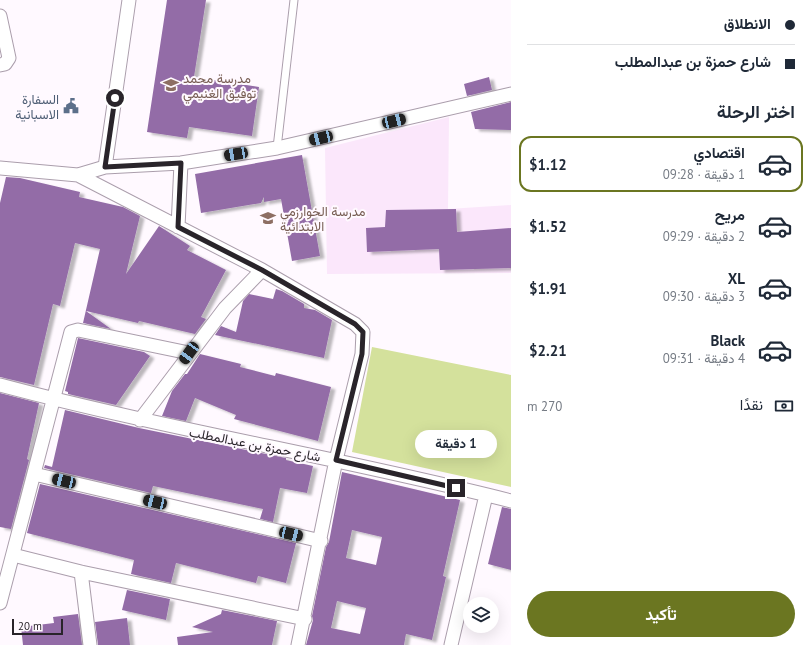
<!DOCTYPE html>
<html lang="ar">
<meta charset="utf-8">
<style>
body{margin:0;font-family:"PT Sans",Vazirmatn,sans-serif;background:#f6f6f7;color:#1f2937;direction:rtl;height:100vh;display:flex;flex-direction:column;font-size:15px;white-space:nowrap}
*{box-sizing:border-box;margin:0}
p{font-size:13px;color:#747a83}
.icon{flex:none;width:22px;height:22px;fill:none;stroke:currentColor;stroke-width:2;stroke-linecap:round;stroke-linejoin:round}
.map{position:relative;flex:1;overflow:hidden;direction:ltr}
.side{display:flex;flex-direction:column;background:#fff;width:300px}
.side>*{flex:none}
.guide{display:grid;align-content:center;height:88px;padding:0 16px;background:#fff}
.tools{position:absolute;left:463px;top:597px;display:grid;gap:8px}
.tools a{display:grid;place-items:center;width:36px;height:36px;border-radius:50%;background:#fff;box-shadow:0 4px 16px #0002;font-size:20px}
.scale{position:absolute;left:12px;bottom:10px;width:51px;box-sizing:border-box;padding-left:4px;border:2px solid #29242a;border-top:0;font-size:11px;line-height:14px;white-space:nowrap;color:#29242a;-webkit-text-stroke:3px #fff9ff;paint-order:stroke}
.end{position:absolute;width:18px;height:18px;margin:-9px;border:5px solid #29242a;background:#fff;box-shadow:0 0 0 2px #fff}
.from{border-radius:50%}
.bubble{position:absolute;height:28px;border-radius:14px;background:#fff;box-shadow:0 4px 16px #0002;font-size:13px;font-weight:700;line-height:28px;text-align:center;direction:rtl}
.car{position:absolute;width:12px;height:24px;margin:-12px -6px;border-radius:5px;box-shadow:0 0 3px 1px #0007;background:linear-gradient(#222 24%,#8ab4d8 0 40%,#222 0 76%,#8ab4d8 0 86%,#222 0)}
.guide b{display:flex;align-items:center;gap:14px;height:38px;font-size:15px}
.guide b+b{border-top:1px solid #e0e1e3}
.guide i{width:10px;height:10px;background:#1f2937}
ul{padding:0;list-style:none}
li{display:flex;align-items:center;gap:12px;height:56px;margin:0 8px 6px;padding:0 8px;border:2px solid transparent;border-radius:12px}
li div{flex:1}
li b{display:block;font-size:15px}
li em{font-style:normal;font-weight:700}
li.active{border-color:#6b7621}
li>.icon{width:36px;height:36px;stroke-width:1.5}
h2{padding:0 16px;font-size:18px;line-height:48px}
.pay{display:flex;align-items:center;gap:10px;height:44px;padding:0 16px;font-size:15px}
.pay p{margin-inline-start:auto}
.action{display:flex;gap:8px;margin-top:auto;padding:8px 16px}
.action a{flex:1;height:46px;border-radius:24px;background:#6b7621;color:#fff;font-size:16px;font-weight:700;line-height:46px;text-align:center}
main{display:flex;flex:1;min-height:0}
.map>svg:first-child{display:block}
</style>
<main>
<section class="side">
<div class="guide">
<b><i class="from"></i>الانطلاق</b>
<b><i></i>شارع حمزة بن عبدالمطلب</b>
</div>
<h2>اختر الرحلة</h2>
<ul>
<li class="active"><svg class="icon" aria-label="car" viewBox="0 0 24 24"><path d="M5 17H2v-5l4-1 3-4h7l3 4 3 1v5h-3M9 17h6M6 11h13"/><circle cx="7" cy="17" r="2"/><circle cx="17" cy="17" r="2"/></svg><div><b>اقتصادي</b><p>1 دقيقة · 09:28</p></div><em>$1.12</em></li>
<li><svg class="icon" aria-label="car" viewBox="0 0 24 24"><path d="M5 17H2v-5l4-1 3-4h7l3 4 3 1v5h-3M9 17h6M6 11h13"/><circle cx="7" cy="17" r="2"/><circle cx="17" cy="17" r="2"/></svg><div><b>مريح</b><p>2 دقيقة · 09:29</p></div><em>$1.52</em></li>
<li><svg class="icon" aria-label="car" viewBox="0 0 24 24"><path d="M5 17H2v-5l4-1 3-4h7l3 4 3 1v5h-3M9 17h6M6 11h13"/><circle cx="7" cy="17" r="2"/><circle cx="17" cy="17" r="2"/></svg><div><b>XL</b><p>3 دقيقة · 09:30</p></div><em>$1.91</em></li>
<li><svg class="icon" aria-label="car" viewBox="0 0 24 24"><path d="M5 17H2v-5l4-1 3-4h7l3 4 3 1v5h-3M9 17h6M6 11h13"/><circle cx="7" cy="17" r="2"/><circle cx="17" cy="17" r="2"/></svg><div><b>Black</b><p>4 دقيقة · 09:31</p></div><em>$2.21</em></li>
</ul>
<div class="pay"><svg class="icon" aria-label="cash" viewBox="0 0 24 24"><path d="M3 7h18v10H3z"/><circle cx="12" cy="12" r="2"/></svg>نقدًا<p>270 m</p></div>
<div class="action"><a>تأكيد</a></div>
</section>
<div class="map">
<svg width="511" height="645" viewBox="0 0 511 645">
<defs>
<filter id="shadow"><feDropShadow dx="4.5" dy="2.5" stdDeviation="1" flood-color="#0004"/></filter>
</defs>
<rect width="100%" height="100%" fill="#fff9ff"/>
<path fill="#fbe7fb" d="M449 117 448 209 511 205V273L327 274 325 148Z"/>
<path fill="#d4e19c" d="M372 347 511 375V487L352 452Z"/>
<path fill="#936ca7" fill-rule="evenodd" filter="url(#shadow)" d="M167 0H206L194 77 259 87 252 136 189 127 187 138 147 132Z
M489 77 492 90 467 96 464 84Z
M511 102V130L475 129 471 112Z
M302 155 320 256 292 261 281 199 264 202V197L261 203 201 213 195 174Z
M6 177 20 178 80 192 79 197 123 207 140 216 126 274 159 226 190 246 187 250 226 270 201 317 206 319 195 334 139 321 138 323 86 311 111 329 83 323 100 249 75 243 60 306 53 304 34 385 0 377V203Z
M456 209 457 232 511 228V268L440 270 439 249 367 252 366 228 385 227 386 210Z
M276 289 282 291 304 304V308L315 310 332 320 324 358 215 335 221 326 236 332 243 301 249 294 273 299Z
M78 338 144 352 150 356 116 405 68 394V392L65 391Z
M200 354 241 364 240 367 275 376 276 373 331 387 318 441 234 419 236 415 195 398 186 421 162 416 172 391 185 374H187Z
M0 393 39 403 27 459 29 460 11 529 0 527Z
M65 410 139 428 286 458V460L313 466 307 493 280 488 273 522 260 519 263 509 153 486 151 493 44 468 45 465 52 467Z
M342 472 460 500 443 576 446 577 432 640 406 634 404 645H306L313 620 312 616 326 547 329 542ZM352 530 382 537 376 565 346 558ZM337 601 366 608 360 634 331 628Z
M40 484 296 543 286 583 258 576 256 583 176 563 171 583 131 574 134 560 27 533Z
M502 507 511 509V570L488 564Z
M127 590 170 599 166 620 122 610Z
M222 610 277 621 272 645H178L177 637 213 632 192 627 221 614Z
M78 614 82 645H23L21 627 54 623 53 617Z
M127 618 130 645H98L95 622Z"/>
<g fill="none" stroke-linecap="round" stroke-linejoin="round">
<defs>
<path id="lane" d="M277 148 294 0"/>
<path id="street" d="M0 16 9 58 5 64 0 65
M105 167 129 0
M0 168 78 175 105 167 181 163 277 148 511 94
M78 175 262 270 355 324 363 332 362 354 336 460 298 645
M178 227 181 163
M0 385C169 430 342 458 511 501
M140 420 225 308 262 270
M34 474 321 541
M13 555 81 572 305 619
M81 572 90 645
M0 603 71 332 78 330 189 353
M451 645 486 495"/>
</defs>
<use href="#lane" stroke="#ab9eac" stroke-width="9"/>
<use href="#street" stroke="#ab9eac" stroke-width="15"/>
<use href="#lane" stroke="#fff" stroke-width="7"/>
<use href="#street" stroke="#fff" stroke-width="13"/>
</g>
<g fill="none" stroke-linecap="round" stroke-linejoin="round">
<path stroke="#29242a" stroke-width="5" d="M115 98 105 167 181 163 178 227 262 270 355 324 363 332 362 354 336 460 456 488"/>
</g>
<defs>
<symbol id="school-bare" viewBox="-9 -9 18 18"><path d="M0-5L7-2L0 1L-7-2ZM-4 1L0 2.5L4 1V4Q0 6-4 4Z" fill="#8d6e63" stroke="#fff9ff" stroke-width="2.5" paint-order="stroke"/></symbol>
<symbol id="civic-bare" viewBox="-9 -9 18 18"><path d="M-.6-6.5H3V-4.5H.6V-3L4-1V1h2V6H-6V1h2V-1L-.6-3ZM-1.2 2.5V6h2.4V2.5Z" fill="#5c6f8a" stroke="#fff9ff" stroke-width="2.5" paint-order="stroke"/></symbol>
</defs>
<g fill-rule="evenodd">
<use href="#school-bare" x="160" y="74" width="22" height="22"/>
<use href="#civic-bare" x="60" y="95" width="22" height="22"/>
<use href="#school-bare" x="257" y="207" width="22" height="22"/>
</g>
<g text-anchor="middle" stroke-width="4" stroke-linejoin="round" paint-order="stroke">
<g font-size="13" fill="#785e54" stroke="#fff9ff" text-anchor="start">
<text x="183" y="83">مدرسة محمد<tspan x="183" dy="15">توفيق الغنيمي</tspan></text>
<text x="280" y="216">مدرسة الخوارزمي<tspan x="280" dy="15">الابتدائية</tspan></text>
</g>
<g font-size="13" fill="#4e5e75" stroke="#fff9ff" text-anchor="end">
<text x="59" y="104">السفارة<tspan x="59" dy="15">الاسبانية</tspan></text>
</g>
<g font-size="13" fill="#29242a" stroke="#fff9ff">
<text transform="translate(255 444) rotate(11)" y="5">شارع حمزة بن عبدالمطلب</text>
</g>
</g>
</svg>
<div class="tools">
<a><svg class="icon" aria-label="layers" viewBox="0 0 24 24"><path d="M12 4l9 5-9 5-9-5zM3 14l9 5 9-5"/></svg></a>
</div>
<div class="scale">20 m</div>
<i class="end from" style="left:115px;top:98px"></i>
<i class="end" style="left:456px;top:488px"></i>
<div class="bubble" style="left:415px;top:430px;width:82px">1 دقيقة</div>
<i class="car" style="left:394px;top:121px;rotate:77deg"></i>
<i class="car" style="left:321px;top:138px;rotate:257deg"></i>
<i class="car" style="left:236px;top:154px;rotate:261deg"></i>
<i class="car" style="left:189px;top:353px;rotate:216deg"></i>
<i class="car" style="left:64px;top:481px;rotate:283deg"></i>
<i class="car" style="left:155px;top:502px;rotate:283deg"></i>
<i class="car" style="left:291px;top:534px;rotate:103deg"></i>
</div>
</main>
